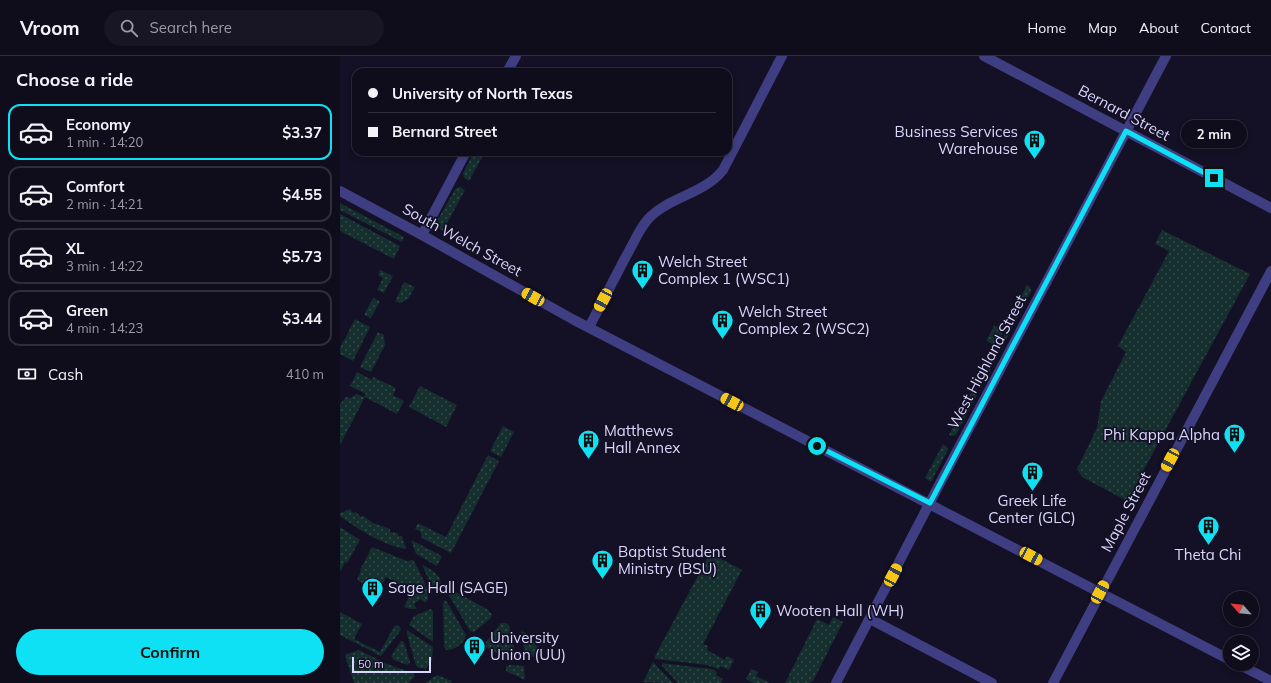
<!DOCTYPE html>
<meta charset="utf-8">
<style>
body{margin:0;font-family:Mulish,sans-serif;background:#181525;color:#f1f3f6;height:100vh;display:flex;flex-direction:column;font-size:15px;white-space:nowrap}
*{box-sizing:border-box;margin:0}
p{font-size:13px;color:#9b9ba3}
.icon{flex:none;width:22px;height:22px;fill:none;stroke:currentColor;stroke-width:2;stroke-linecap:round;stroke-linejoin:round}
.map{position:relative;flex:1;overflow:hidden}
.details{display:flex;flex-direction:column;background:#0f0c1c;width:340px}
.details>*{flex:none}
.hud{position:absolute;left:12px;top:12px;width:380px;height:88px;border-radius:12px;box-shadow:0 2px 6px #0003,0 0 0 1px #2f2c3b;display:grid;align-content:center;height:88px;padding:0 16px;background:#0f0c1c}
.needle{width:26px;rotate:297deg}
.fabs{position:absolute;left:883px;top:535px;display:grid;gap:8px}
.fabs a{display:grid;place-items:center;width:36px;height:36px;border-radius:50%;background:#0f0c1c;box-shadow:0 2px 6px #0003,0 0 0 1px #2f2c3b;font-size:20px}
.scale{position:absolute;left:12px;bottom:10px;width:79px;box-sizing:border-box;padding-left:4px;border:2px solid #dad7fd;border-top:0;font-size:11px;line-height:14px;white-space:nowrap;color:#dad7fd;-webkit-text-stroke:3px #141025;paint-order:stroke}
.end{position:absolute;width:18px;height:18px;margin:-9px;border:5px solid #0de1f3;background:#111;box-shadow:0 0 0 2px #111}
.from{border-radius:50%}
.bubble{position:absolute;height:28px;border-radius:14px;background:#0f0c1c;box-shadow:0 2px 6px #0003,0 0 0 1px #2f2c3b;font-size:13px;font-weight:700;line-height:28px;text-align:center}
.car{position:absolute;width:12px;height:24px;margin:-12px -6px;border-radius:5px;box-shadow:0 0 3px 1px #0007;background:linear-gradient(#f5c518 24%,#345 0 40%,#f5c518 0 76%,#345 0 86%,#f5c518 0)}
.hud b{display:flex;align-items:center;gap:14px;height:38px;font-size:15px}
.hud b+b{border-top:1px solid #2f2c3b}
.hud i{width:10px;height:10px;background:#f1f3f6}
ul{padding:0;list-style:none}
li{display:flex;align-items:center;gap:12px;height:56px;margin:0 8px 6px;padding:0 8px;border:2px solid #2f2c3b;border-radius:12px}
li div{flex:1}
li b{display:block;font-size:15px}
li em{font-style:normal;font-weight:700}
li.selected{border-color:#0de1f3}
li>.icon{width:36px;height:36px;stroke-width:1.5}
h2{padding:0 16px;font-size:18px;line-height:48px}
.pay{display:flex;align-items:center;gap:10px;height:44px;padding:0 16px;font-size:15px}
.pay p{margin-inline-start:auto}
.primary-button{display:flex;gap:8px;margin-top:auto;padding:8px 16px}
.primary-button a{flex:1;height:46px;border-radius:24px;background:#0de1f3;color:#111;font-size:16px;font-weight:700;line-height:46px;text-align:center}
header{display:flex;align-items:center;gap:24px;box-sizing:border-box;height:56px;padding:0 20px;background:#0f0c1c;border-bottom:1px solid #2f2c3b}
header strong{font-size:19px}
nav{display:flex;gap:22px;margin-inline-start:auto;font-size:14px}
.search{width:280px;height:36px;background:#181525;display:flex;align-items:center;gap:10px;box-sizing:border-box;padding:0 14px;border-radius:22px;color:#9b9ba3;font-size:15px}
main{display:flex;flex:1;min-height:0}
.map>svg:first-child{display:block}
</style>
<header>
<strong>Vroom</strong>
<div class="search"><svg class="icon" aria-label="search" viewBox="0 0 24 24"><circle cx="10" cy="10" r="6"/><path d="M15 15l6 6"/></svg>Search here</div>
<nav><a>Home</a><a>Map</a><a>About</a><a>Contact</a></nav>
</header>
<main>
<section class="details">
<h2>Choose a ride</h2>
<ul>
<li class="selected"><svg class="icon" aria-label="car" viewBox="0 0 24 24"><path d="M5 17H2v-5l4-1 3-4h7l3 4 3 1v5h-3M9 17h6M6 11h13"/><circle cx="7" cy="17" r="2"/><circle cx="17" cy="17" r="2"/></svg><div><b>Economy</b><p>1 min · 14:20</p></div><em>$3.37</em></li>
<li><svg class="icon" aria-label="car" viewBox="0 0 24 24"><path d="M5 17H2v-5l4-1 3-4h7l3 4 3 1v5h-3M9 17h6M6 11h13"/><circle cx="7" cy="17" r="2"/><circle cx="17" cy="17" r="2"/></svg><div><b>Comfort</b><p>2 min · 14:21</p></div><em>$4.55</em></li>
<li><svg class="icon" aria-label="car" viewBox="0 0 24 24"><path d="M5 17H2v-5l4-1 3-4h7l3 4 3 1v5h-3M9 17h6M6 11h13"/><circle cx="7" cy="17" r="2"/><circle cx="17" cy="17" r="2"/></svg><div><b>XL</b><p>3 min · 14:22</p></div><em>$5.73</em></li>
<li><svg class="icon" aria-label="car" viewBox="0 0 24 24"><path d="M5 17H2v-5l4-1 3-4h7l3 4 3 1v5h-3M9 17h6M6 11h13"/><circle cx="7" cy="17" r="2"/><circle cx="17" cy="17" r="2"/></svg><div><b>Green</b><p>4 min · 14:23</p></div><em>$3.44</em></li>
</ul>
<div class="pay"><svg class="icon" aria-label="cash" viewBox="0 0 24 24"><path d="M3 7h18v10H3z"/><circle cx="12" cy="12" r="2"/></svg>Cash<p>410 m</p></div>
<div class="primary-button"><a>Confirm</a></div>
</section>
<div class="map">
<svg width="931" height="627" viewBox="0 0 931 627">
<defs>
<pattern id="grass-dots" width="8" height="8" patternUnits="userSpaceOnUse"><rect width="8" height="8" fill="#142f2e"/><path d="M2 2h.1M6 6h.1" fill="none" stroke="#364c4d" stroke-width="1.8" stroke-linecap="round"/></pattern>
</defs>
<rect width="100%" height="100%" fill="#141025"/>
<path fill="url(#grass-dots)" d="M134 96H145L129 125 124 122 123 117Z
M120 131 125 134 103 175 96 171 98 163 116 132Z
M0 147 64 181 62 186 0 154Z
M0 158 60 190 54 203 0 175Z
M822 174 910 218 787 445 742 421 737 413 757 372 761 345 786 296 778 290 829 195 815 188Z
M40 214 53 220 44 237 37 234 43 222 38 219Z
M64 226 75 231 68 243 60 247 55 245Z
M687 229 690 231 691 235 647 320 644 323 639 322 656 290 663 284 665 273Z
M33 242 40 245 31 262 24 259Z
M15 263 30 271 13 305 0 298V292Z
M654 270 662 272C662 280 661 285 654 289L647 285V283Z
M38 276 44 279 45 289 31 316 20 311Z
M17 316 32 324 33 321 56 332 53 339 64 345 57 358 25 341 0 389V348L6 341 11 342 16 338 24 341 26 338 10 330Z
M80 330 117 349 106 371 69 351Z
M634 331 637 334 638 337 616 379 611 380 609 379Z
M163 370 174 376 161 401 150 395Z
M603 388 608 392V394L591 426 585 422Z
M148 399 159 405 111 497 82 482 80 475 75 473 78 467 106 481Z
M10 453 13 457 16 456 21 461 22 459 33 467 50 473V476L58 477V480H62L66 492 65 493C41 488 19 474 0 460V457Z
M0 471 20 484 7 507 5 506 0 516Z
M71 484 102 500 97 510 76 498Z
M32 491 67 505 73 504C78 511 89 534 88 542 88 545 87 545 85 547L81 543 74 548 77 553H70L64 551 72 535 46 521 39 535 17 524 21 515 20 514Z
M370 497 402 514 363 588 368 590 367 594 385 604 387 600 394 604 389 614 380 610 379 613 367 609 315 603V600Z
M82 509C91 513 109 523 96 534L93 533Z
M110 533 147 553 152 558 151 562 134 576 130 575 107 536Z
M104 544 107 546 126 579C125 587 114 595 106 594L104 591 103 549Z
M91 553 93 555V586L69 569 74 560Z
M0 556 22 568 14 583 40 596 55 569 60 571 61 574 41 600 0 579Z
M493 561 503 566 473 625 469 627H445L477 563 489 569Z
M161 567H166L169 569 175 597V600L171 603H166L146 591V586Z
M67 574 93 591 92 605 86 613 79 612 76 610 67 578Z
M182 575 186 577 201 595V600L190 601 186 599 180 578Z
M61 585H63L64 586 70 606V607L67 609 54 604 51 600Z
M19 594 47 608 73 617 75 620 69 627H14L5 600 7 598Z
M313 606 314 607 333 627 303 626Z
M322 607 371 613 377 616 376 619 383 623 381 627H338L322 610Z
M169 609 184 610 185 624 166 615V611Z
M411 613 418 616 416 620 430 627H414L406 623Z
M97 619 112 625 111 627H85Z"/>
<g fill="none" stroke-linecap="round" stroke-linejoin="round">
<path stroke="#3f3e82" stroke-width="10" d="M167 16 176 0
M0 135 82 179 234 264 890 604
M82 179 126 96
M249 271C263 245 276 219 290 193 296 182 302 168 311 160 332 140 364 138 383 114L442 0
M530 563 652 627
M898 608 931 625
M496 627 598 431 826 0
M713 627 931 215"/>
<path stroke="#3f3e82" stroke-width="10" d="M644 0 931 152"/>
</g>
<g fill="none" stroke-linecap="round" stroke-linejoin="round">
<path stroke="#0de1f3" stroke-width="5" d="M477 390 590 447 786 75 874 122"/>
</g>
<defs>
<symbol id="building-pin" viewBox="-11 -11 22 30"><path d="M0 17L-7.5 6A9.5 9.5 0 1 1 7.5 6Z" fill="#0de1f3" stroke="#141025"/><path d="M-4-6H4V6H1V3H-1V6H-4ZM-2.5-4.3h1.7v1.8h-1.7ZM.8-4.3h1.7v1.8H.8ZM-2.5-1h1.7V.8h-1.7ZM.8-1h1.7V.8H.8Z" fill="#111"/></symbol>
</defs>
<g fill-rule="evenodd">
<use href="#building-pin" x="682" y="72" width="25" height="34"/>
<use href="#building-pin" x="290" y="202" width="25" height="34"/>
<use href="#building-pin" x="370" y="252" width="25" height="34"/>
<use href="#building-pin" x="882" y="366" width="25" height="34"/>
<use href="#building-pin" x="236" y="372" width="25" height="34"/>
<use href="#building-pin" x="680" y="404" width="25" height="34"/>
<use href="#building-pin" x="856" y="458" width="25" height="34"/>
<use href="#building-pin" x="250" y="492" width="25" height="34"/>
<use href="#building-pin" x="20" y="520" width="25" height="34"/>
<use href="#building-pin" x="408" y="542" width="25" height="34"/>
<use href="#building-pin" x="122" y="578" width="25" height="34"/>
</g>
<g text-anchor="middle" stroke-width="3.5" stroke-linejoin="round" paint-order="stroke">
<g font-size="15" fill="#dad7fd" stroke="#141025">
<text transform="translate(784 57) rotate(28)" y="5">Bernard Street</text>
<text transform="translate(122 184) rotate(29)" y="5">South Welch Street</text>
<text transform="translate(647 306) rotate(-62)" y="5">West Highland Street</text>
<text transform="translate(786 456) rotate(-62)" y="5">Maple Street</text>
</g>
<g font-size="15" fill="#dad7fd" stroke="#141025" text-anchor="start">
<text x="678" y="81" text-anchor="end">Business Services<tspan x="678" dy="17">Warehouse</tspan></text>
<text x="318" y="211">Welch Street<tspan x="318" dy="17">Complex 1 (WSC1)</tspan></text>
<text x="398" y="261">Welch Street<tspan x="398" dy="17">Complex 2 (WSC2)</tspan></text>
<text x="264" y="380">Matthews<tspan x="264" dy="17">Hall Annex</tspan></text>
<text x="880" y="384" text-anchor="end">Phi Kappa Alpha</text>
<text x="692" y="450" text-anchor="middle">Greek Life<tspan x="692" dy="17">Center (GLC)</tspan></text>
<text x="278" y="501">Baptist Student<tspan x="278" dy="17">Ministry (BSU)</tspan></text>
<text x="868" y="504" text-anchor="middle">Theta Chi</text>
<text x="48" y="537">Sage Hall (SAGE)</text>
<text x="436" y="560">Wooten Hall (WH)</text>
<text x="150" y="587">University<tspan x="150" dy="17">Union (UU)</tspan></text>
</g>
</g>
</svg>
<div class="fabs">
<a><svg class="needle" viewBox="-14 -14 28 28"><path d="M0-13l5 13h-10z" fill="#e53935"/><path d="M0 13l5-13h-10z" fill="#9b9ba3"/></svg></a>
<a><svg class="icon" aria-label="layers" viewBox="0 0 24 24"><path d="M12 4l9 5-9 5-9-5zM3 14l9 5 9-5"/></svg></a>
</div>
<div class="scale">50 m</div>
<i class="end from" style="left:477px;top:390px"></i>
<i class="end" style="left:874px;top:122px"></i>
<div class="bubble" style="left:841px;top:64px;width:66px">2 min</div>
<i class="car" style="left:193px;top:241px;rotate:299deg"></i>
<i class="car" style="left:263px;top:244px;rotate:208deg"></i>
<i class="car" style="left:392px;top:346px;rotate:298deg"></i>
<i class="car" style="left:830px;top:404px;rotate:208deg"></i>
<i class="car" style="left:691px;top:500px;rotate:118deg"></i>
<i class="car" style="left:553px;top:519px;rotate:28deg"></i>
<i class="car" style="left:760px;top:536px;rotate:28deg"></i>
<div class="hud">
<b><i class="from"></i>University of North Texas</b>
<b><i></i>Bernard Street</b>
</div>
</div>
</main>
